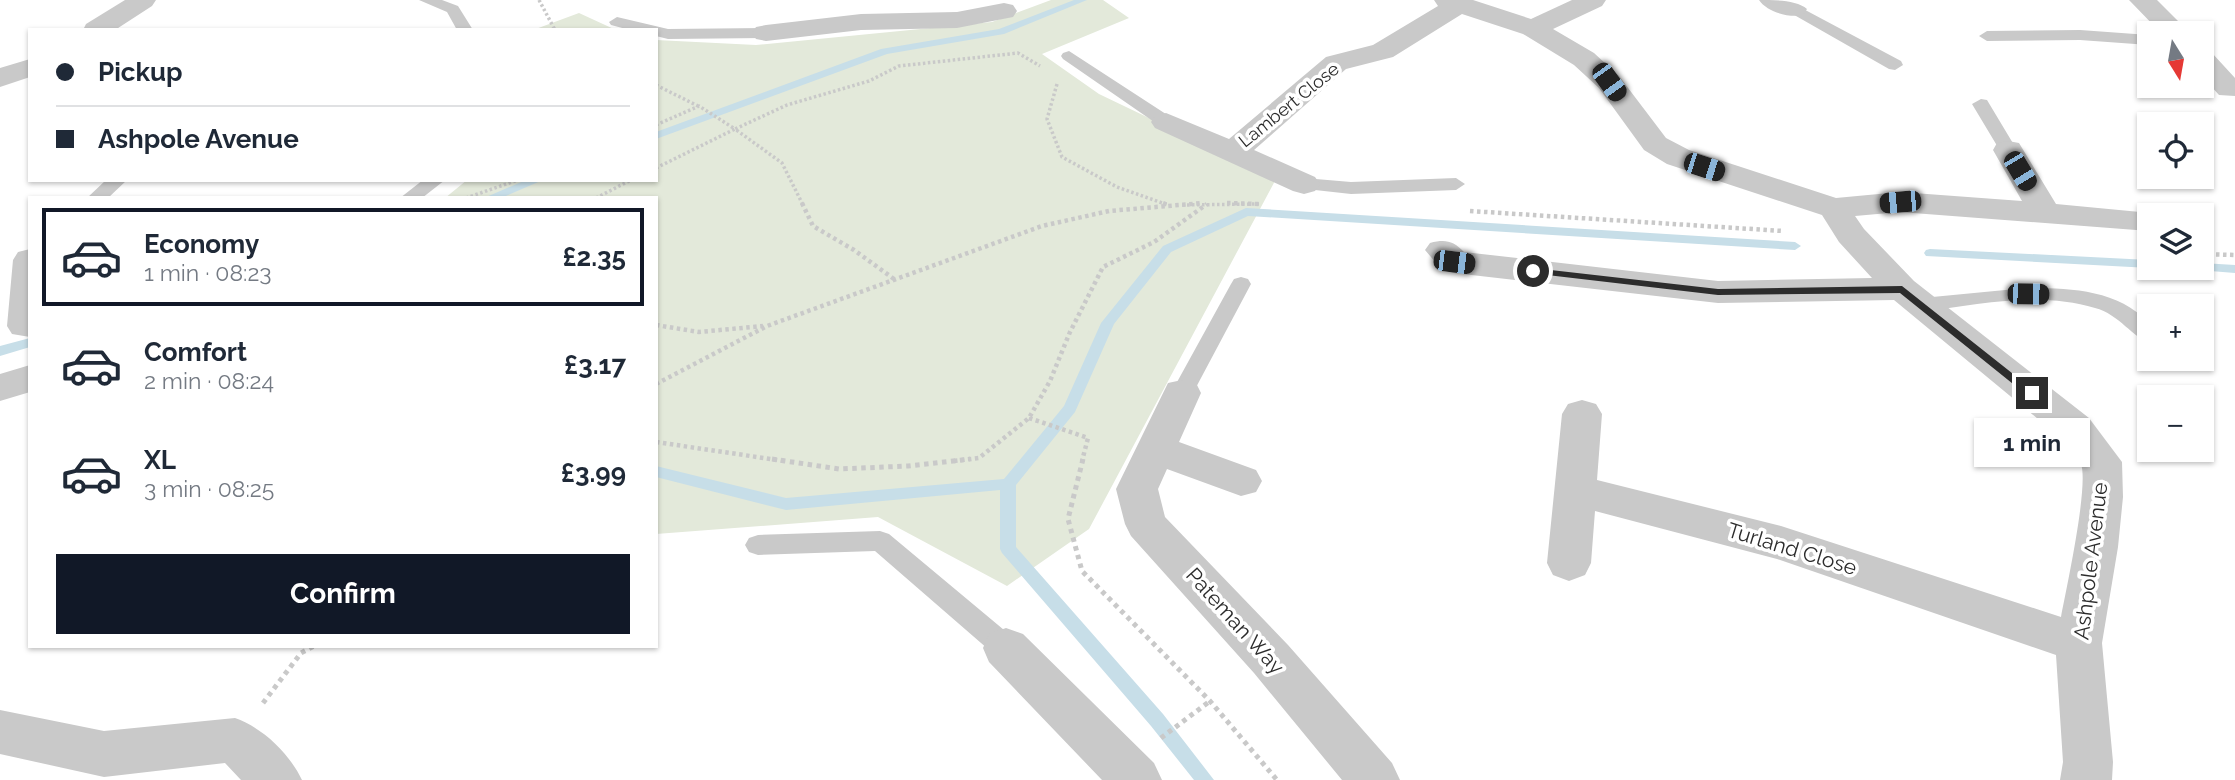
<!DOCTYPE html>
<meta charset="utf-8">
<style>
body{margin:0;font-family:Raleway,sans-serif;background:#f6f6f7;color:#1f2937;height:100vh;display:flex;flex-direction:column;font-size:26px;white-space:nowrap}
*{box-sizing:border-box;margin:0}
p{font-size:23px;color:#747a83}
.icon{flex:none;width:38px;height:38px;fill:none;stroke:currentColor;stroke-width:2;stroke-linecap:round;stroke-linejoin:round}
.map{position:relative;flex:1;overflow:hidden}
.sheet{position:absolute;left:28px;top:196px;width:630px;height:452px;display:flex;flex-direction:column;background:#fff;border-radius:0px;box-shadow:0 2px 5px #0004}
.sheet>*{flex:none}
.top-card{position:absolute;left:28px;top:28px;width:630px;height:154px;border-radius:0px;box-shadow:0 2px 5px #0004;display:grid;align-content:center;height:154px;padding:0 28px;background:#fff}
.needle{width:46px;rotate:169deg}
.buttons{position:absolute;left:2137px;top:21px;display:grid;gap:14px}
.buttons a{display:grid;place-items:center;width:77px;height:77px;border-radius:0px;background:#fff;box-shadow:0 2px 5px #0004;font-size:35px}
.end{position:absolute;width:32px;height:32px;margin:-16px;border:9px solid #2c2c2c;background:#fff;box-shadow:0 0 0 4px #fff}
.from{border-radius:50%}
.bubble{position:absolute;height:49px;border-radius:0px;background:#fff;box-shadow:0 2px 5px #0004;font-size:23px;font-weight:700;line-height:49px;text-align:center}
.car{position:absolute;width:21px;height:42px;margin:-21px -10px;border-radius:9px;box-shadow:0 0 5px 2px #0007;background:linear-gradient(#222 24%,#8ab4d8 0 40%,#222 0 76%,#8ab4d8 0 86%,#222 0)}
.top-card b{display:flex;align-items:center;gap:24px;height:66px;font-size:26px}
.top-card b+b{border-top:2px solid #e0e1e3}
.top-card i{width:18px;height:18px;background:#1f2937}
ul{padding:12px 0 0;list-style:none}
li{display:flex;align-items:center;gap:21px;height:98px;margin:0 14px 10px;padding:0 14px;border:4px solid transparent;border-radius:0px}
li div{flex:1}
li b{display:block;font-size:26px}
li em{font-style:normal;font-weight:700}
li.selected{border-color:#111827}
li>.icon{width:63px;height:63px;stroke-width:1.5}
.cta{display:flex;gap:14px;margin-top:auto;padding:14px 28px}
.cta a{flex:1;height:80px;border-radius:0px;background:#111827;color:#fff;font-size:28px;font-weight:700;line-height:80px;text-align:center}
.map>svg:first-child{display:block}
</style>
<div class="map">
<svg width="2235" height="780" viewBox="0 0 2235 780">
<rect width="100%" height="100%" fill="#fff"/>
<path fill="#e3e9da" d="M1051 0H1103L1129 18 1042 54 1099 94 1276 179 1089 529 1007 586 878 517 656 534V198H445L467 180H656V40L756 45 992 22Z
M579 13 616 30H533Z"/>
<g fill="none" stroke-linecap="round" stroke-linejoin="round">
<path fill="#c7dee8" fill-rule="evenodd" d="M1074 0H1087L1004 34 887 54 656 139V132L881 49 999 29Z
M526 180H543L501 198H484Z
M1246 208 1795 242 1801 246 1795 250 1248 216 1171 252 1114 324 1075 412 1016 485V547L1163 714 1214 780H1194L1151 726 1002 553 1000 549V490L786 510 656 477V466L786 498 1004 479 1064 406 1101 323 1163 246Z
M1930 249 2149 260 2150 268 1926 256 1924 253 1926 250Z
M2202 263 2235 265V273L2198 270 2196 268H2202Z
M30 338V347L0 356V346Z"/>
<path stroke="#c9c9c9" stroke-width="3.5" stroke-dasharray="2.5 2.5" stroke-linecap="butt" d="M539 0 555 30
M1057 84 1047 119 1062 157 1117 187 1168 205
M656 85 698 106
M656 125 699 106 735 129 787 105 869 81 899 66 1018 53 1040 66
M656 168 735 129 782 163 803 205
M466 198 518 180
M596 198 631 180
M1182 205 1259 204"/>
<path stroke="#c9c9c9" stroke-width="4.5" stroke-dasharray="3.5 3.5" stroke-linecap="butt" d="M802 203 813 226 854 250 894 279
M1163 203 1168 205
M1227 203 1259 204
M1470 211 1783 231
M2202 254 2235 255
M656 325 699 332 763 326
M656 384 767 326 1042 226 1109 211 1203 203
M1029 418 1088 438 1082 461
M656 442 784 461
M954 461 979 458 1029 418 1050 381 1070 332 1103 267 1154 242 1207 204"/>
<path stroke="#c9c9c9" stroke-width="5" stroke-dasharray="4.5 4.5" stroke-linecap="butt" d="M772 459 839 469 908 466 970 459
M1083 459 1068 519 1082 571 1210 701 1277 780
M263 703 301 653 314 646
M1161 738 1210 701"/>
<path fill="#c9c9c9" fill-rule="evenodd" d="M419 0H442L458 6 473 30H457L447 12Z
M1794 4 1901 61 1903 65 1895 70 1889 69 1789 12 1786 9Z
M617 17 668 29 766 28 774 33 766 38 668 39 656 36V30H630L611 25 609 22Z
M2080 30 2149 35V45L2080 40 1987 41 1979 36 1987 31Z
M1069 51 1172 118 1175 122 1172 126H1160L1063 59 1061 56 1063 53Z
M1981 99 1987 100 2017 150 2014 154 2008 155 2002 154 1972 104Z
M1304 178 1351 182 1456 178 1465 184 1456 190 1351 194 1297 188 1295 184 1297 180Z
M106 180H127L108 198H87Z
M423 180H445L422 198H400Z
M1241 277 1248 279 1251 284 1193 393 1190 399 1182 401 1174 399 1171 393 1231 284 1234 279Z
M2026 288C2069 288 2117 289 2149 323V342C2134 339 2119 314 2095 308 2041 291 1977 304 1922 312L1915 310 1911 305 1915 300 1922 298Z
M880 531 889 534 1016 640 1020 648 1016 656 1006 660 996 656 875 551 758 555 749 552 745 545 749 538 758 535Z"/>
<path fill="#c9c9c9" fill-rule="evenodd" d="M125 0H156L152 6 115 30H83L86 24Z
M1434 0H1473L1531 19 1572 0H1606L1602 6 1553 29 1594 53 1619 76 1666 138 1689 150 1836 198 1900 192 2022 201 1993 150 1997 143 2008 141 2019 143 2056 204 2161 214 2149 215V231L1900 212 1855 216 1864 229 1914 281 2089 418 2122 462 2123 497 2118 547 2102 643 2113 762 2112 780H2060L2063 762 2056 655 1777 559 1595 511 1591 563 1585 575 1569 581 1553 575 1547 563 1562 414 1568 404 1582 400 1596 404 1602 414 1597 480 1781 526 2061 617C2066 590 2089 486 2081 464 2078 455 2067 446 2061 438L1894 300 1718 303 1454 273 1442 270 1425 250 1430 243C1446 239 1453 241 1464 252L1718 281 1872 278 1839 242 1822 215 1667 164 1644 150 1599 88 1574 65 1523 34 1462 14 1393 57 1346 69 1254 150 1315 177 1320 184 1315 191 1304 194 1293 191 1155 128 1151 122 1155 116 1166 113 1229 139 1326 57 1373 45 1438 6Z
M1759 0C1774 0 1797 0 1807 9L1803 15C1789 18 1767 12 1759 0Z
M2129 0H2157L2190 33H2161Z
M1004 3 1013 5 1017 11 1013 17 957 28 861 30 766 41 756 39 752 33 756 27 766 25 861 14 957 12Z
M2202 51 2212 53 2235 78V96L2219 95 2202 76Z
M30 59V77L0 87V68Z
M30 249V337L12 334 7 326 13 260 18 252Z
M30 365V392L0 401V374Z
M1182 380 1196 383 1201 393 1179 442 1256 470 1262 481 1256 492 1241 496 1167 469 1158 489 1165 517 1288 645 1392 763 1400 780H1342L1254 673 1131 536 1125 524 1116 489 1168 383Z
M1006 628 1023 634 1154 763 1162 780H1102L989 662 983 648 989 634Z
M0 710 104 731 235 718C263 728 289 753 302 780H241L225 763 104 777 0 754Z"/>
</g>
<path fill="#2c2c2c" d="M1533 268 1718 289 1902 286 2037 393 2036 396H2028L1900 293 1718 295 1530 273 1528 271Z"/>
<g text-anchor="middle" stroke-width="7" stroke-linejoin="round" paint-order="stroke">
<g font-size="18" fill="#2c2c2c" stroke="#fff">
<text transform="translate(1289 105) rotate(-39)" y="6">Lambert Close</text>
</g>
<g font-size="21" fill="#2c2c2c" stroke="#fff">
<text transform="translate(1792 549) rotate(17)" y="7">Turland Close</text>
<text transform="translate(2091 561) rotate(-83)" y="7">Ashpole Avenue</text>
<text transform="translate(1235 621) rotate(48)" y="7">Pateman Way</text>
</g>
</g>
</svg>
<div class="buttons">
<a><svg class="needle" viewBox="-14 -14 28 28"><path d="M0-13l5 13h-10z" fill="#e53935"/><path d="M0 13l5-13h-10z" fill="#747a83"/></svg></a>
<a><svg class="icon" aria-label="locate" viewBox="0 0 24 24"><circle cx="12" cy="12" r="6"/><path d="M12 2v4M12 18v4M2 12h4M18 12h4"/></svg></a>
<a><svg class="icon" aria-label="layers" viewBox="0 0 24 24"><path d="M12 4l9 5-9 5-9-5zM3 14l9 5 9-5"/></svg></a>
<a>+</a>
<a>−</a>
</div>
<i class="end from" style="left:1533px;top:271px"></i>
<i class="end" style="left:2032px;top:393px"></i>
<div class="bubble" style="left:1974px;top:418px;width:116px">1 min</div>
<i class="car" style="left:1609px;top:82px;rotate:144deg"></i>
<i class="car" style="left:1704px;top:167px;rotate:108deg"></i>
<i class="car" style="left:2020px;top:171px;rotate:149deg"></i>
<i class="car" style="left:1900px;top:202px;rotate:265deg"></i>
<i class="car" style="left:1454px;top:262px;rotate:97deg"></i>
<i class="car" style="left:2028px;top:294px;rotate:91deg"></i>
<div class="top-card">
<b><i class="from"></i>Pickup</b>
<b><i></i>Ashpole Avenue</b>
</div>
<section class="sheet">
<ul>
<li class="selected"><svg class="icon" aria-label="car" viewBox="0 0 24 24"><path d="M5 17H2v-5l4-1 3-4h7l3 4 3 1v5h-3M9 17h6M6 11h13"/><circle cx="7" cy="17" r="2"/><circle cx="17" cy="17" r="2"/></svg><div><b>Economy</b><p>1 min · 08:23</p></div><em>£2.35</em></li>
<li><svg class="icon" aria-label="car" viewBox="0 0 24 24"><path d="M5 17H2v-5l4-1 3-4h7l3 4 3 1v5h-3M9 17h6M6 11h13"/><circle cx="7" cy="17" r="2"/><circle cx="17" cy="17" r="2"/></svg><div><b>Comfort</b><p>2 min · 08:24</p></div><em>£3.17</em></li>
<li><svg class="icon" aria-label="car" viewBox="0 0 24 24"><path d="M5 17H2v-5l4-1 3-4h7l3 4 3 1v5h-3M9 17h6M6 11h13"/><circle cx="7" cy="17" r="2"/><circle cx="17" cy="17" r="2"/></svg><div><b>XL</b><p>3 min · 08:25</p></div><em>£3.99</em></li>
</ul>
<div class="cta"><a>Confirm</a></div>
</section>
</div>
